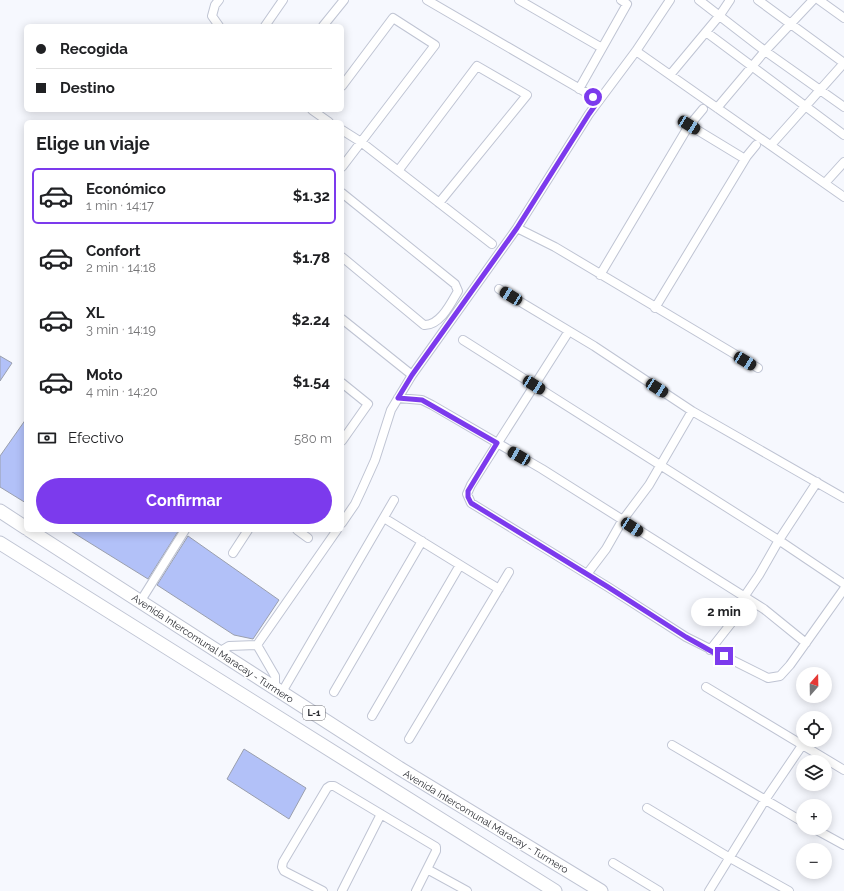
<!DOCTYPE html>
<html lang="es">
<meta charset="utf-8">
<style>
body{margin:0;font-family:Raleway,sans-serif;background:#f2f2f2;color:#202124;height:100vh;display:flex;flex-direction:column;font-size:15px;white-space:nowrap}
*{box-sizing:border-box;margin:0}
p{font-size:13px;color:#757577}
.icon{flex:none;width:22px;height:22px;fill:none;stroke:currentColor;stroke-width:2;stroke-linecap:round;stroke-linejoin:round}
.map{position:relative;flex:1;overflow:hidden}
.details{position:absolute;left:24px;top:120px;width:320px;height:412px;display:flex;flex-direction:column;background:#fff;border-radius:6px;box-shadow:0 2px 10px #0003}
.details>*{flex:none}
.hud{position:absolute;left:24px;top:24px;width:320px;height:88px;border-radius:6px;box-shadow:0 2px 10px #0003;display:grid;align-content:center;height:88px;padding:0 12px;background:#fff}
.needle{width:26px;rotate:20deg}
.tools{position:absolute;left:796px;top:667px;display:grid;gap:8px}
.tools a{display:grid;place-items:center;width:36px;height:36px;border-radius:50%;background:#fff;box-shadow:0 2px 10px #0003;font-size:20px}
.end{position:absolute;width:18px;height:18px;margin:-9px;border:5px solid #7c3aed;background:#fff;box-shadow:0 0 0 2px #fff}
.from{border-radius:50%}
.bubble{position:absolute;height:28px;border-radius:14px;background:#fff;box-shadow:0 2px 10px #0003;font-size:13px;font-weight:700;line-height:28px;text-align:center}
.car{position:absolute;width:12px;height:24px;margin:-12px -6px;border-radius:5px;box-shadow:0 0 3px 1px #0007;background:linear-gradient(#222 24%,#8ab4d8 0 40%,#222 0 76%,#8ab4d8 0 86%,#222 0)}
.hud b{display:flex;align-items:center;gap:14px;height:38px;font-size:15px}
.hud b+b{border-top:1px solid #e0e0e0}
.hud i{width:10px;height:10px;background:#202124}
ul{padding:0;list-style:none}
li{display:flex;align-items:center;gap:12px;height:56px;margin:0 8px 6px;padding:0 4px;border:2px solid transparent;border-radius:6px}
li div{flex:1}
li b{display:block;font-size:15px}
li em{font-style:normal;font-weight:700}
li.active{border-color:#7c3aed}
li>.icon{width:36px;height:36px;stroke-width:1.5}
h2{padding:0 12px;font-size:18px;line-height:48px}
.pay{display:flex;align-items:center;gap:10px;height:44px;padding:0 12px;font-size:15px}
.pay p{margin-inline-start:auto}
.action{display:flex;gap:8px;margin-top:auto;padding:8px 12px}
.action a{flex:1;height:46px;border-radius:24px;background:#7c3aed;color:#fff;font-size:16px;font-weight:700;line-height:46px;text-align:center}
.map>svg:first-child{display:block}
</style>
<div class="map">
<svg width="844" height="891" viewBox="0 0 844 891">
<rect width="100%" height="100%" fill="#f6f8fe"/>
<path fill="#b2c1f8" stroke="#9a9fad" d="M0 356 12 363 0 381Z
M26 419V503L0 487V456Z
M69 530H179L148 579Z
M188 536 279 600 253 639 234 635 157 585Z
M244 749 306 788 289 819 227 779Z"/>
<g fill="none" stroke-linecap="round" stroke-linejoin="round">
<defs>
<path id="minor" d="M427 0 599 100
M519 0 602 48
M699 0 765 51 844 107
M758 0 844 63 771 145
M819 0 844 18
M219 26 212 16 215 5 219 0
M265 26 283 0
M323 26 344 0
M706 32 844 135
M636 51 844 197
M670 75 720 15 730 0
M342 86 393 18 435 45 342 167
M579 89 627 4 621 0
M717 108 765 51 813 0
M312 110 329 122
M689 125 745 159
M342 130 361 142 492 244
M398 171 477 66 527 95 439 203
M825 183 844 162
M342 193 455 284 458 291C451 303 440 326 424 325L342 257
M517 228 555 247 758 368
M600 275 688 127 703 109
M499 289 594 346 692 411 844 498
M655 308 747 156 756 145
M342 319 412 375
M569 331 471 485 467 494 471 503 608 587 686 637 768 678 780 676 790 665 844 589
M463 340 783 543 844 584
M342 383 368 404 342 441
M398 398 422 400 432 405 542 469 764 609 806 643
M384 518 499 589
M342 523 355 504 362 489 375 460 391 410 412 375 517 228 589 114 636 51 670 0
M297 530 308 538
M233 553 248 530
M587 574 606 549 622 521 649 485 692 411
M140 602 185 530
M257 645 337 530
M257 645 275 676V687
M710 650 736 617 744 597 759 575 779 540 817 482
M219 652 229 646 257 645
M706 687 844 770
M282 692 394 500
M334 692 422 541
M372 716 460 565
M409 739 509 572
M672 745 803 822
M647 808 730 858 789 891
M813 828 844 845
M613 863 659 891
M427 869 467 891
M323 891 284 871 282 867 283 862 327 788 330 786H334L436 847V851L416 891
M342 891 381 814
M709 891 765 800 803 744"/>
<path id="primary" d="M0 511 26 528
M29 530 399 768 601 891
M0 543 555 891"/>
</defs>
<use href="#minor" stroke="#bfc4d3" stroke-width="10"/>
<use href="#primary" stroke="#bfc4d3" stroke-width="15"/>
<use href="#minor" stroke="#fff" stroke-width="8"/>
<use href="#primary" stroke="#fff" stroke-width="13"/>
</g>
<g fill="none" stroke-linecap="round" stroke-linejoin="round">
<path stroke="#7c3aed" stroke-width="5" d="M593 97 599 100 589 114 517 228 412 375 398 398 422 400 497 443 468 491V497L471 503 608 587 686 637 718 655 724 656"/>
</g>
<g text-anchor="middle" stroke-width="3" stroke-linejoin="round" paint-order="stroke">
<rect fill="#fff" stroke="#6a6b70" stroke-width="1" x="303" y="706" width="22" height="14" rx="3"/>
<g font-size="9" font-weight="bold" fill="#2a2c32">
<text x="314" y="716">L-1</text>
</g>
<g font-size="10" fill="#2a2c32" stroke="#fff">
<text transform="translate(213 648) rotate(33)" y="4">Avenida Intercomunal Maracay - Turmero</text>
<text transform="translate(486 821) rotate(31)" y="4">Avenida Intercomunal Maracay - Turmero</text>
</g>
</g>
</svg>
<div class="tools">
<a><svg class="needle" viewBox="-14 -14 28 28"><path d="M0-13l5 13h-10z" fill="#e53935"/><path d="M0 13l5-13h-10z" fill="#757577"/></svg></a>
<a><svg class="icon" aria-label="locate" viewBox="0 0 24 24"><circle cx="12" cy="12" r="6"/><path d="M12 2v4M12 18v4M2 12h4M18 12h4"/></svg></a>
<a><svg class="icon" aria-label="layers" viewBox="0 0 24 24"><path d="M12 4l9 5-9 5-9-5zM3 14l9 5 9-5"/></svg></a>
<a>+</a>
<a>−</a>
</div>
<i class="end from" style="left:593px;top:97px"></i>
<i class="end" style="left:724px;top:656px"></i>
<div class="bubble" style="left:691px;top:598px;width:66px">2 min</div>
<i class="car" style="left:689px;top:125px;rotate:122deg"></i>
<i class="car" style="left:511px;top:296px;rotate:301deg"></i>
<i class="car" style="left:745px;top:361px;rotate:121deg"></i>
<i class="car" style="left:534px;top:385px;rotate:122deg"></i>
<i class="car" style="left:657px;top:388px;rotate:123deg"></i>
<i class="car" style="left:519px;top:456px;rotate:300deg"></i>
<i class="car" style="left:632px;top:527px;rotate:123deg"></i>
<div class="hud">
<b><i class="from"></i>Recogida</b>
<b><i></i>Destino</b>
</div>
<section class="details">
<h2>Elige un viaje</h2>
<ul>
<li class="active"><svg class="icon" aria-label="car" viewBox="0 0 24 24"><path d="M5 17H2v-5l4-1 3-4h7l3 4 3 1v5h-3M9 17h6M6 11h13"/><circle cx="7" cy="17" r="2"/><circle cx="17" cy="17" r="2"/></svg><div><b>Económico</b><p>1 min · 14:17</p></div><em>$1.32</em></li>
<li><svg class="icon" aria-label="car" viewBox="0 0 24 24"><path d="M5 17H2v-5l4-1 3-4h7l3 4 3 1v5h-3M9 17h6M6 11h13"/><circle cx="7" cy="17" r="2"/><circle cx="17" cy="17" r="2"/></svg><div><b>Confort</b><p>2 min · 14:18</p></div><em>$1.78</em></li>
<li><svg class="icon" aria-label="car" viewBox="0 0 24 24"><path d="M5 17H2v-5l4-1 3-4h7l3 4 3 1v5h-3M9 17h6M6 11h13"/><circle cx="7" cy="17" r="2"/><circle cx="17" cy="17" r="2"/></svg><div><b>XL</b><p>3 min · 14:19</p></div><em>$2.24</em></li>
<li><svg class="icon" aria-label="car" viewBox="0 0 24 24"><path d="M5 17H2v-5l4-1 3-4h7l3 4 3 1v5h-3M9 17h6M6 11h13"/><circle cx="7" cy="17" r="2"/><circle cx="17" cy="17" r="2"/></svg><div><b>Moto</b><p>4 min · 14:20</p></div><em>$1.54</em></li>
</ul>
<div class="pay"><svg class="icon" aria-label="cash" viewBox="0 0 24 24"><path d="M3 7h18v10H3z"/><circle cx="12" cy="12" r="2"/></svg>Efectivo<p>580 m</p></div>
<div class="action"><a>Confirmar</a></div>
</section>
</div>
